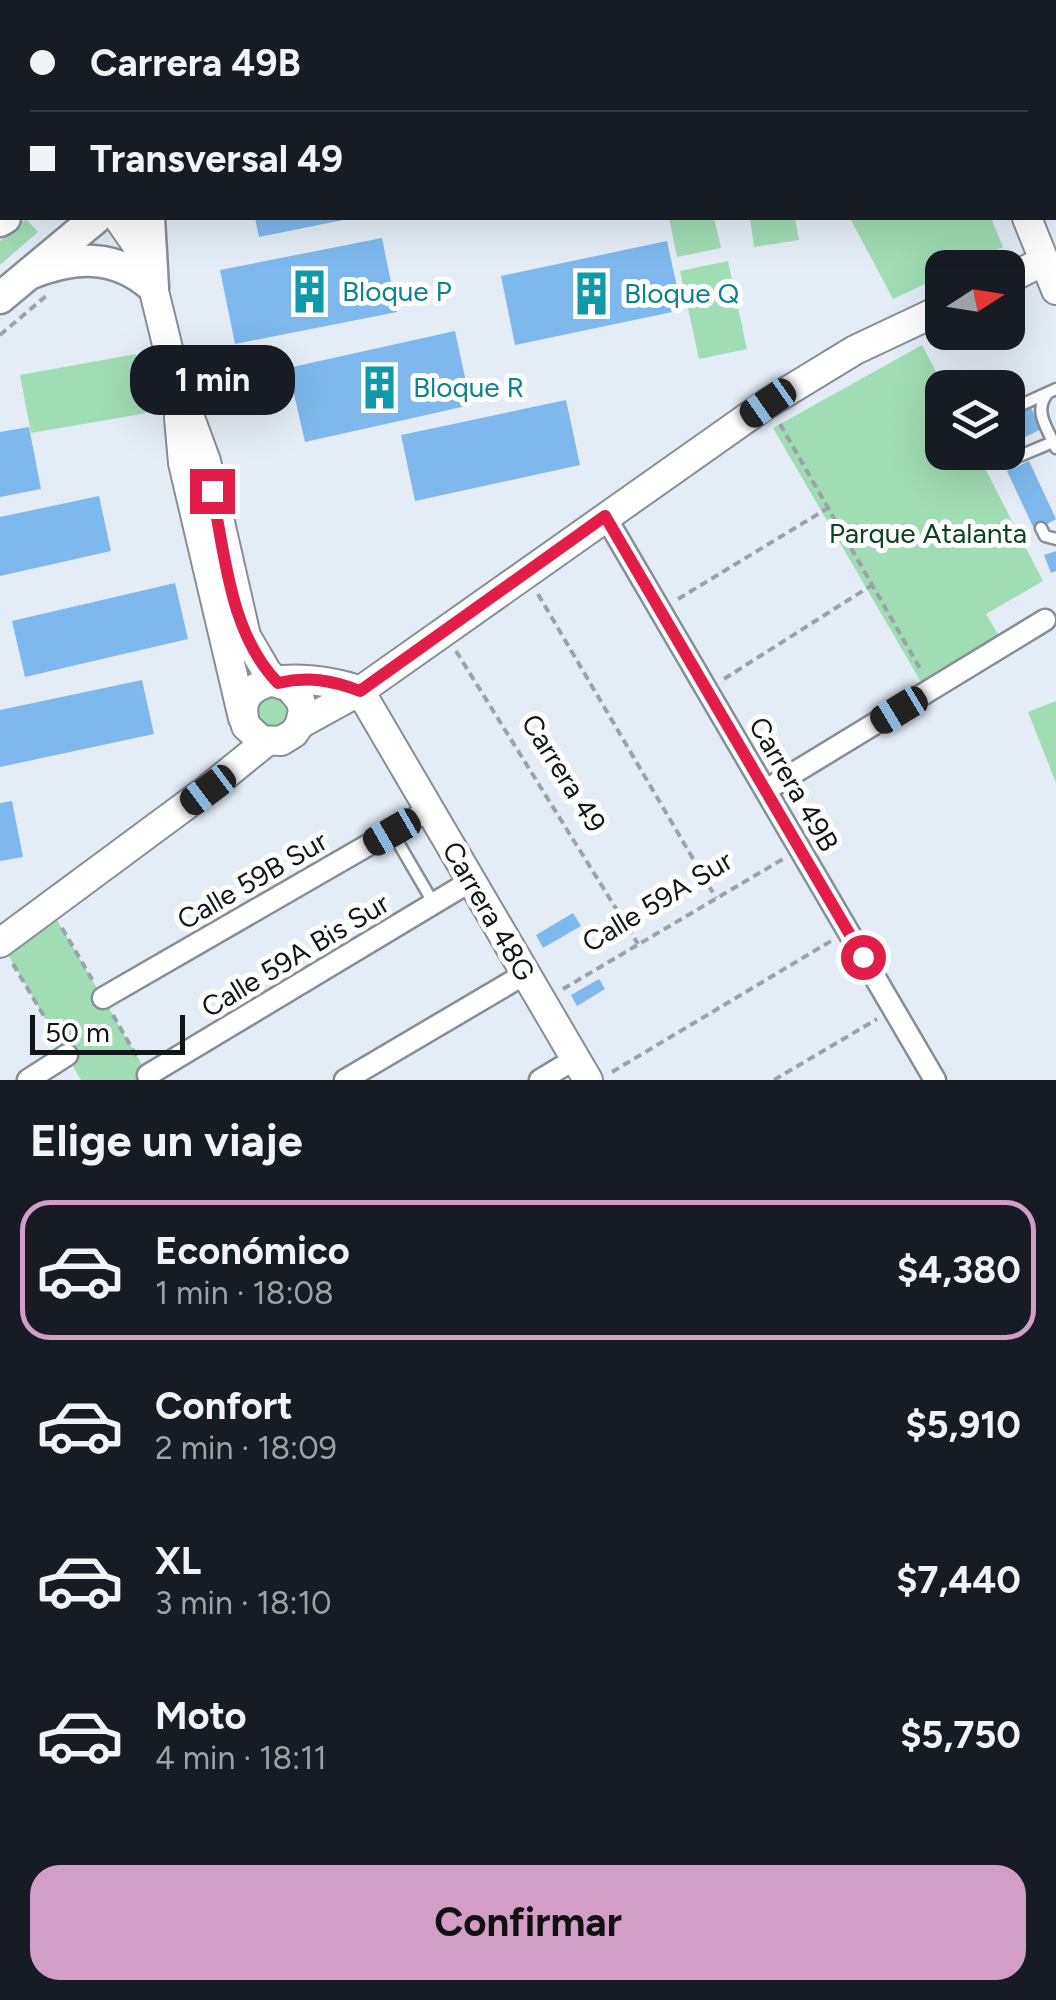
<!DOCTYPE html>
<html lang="es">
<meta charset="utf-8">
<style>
body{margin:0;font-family:Figtree,sans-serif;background:#20242c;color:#f1f3f6;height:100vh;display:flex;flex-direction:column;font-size:38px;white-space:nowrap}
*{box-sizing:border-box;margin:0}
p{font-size:32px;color:#9ea1a6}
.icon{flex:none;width:55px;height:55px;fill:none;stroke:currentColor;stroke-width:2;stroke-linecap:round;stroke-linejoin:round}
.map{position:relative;height:1080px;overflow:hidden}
.panel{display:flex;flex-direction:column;background:#171b24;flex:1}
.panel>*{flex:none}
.guide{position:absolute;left:0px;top:0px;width:1058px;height:220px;box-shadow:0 10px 40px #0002;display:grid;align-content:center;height:220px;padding:0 30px;background:#171b24}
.needle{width:65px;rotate:78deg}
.controls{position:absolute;left:925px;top:250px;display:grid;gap:20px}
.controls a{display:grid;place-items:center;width:100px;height:100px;border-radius:20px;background:#171b24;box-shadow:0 10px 40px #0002;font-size:50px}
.scale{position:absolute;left:30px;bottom:25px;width:155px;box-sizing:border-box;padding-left:10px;border:5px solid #121619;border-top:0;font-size:28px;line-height:35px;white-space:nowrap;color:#121619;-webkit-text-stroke:8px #fff;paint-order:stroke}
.end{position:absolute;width:45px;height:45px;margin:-22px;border:12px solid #e11d48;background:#fff;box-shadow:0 0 0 5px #fff}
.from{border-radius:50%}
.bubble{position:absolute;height:70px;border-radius:30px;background:#171b24;box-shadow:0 10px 40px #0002;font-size:32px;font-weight:700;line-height:70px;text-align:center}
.car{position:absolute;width:30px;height:60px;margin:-30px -15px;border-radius:12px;box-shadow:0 0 8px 2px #0007;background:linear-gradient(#222 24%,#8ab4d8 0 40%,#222 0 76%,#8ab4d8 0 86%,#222 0)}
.guide b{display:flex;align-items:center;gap:35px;height:95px;font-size:38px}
.guide b+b{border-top:2px solid #363941}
.guide i{width:25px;height:25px;background:#f1f3f6}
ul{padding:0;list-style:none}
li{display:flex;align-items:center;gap:30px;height:140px;margin:0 20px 15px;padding:0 10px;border:5px solid transparent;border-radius:30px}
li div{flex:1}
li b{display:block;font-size:38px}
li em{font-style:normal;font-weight:700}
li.on{border-color:#d29ec6}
li>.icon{width:90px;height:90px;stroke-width:1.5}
h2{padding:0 30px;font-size:45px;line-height:120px}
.cta{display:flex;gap:20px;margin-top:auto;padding:20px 30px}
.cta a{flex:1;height:115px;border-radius:30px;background:#d29ec6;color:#111;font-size:40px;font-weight:700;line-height:115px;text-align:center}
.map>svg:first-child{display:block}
</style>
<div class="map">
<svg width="1056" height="1080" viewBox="0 0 1056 1080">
<rect width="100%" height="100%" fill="#e4edf6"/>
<path fill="#a0dcb4" d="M669 218H714L721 248 677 257Z
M750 218H795L799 240 754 247Z
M850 218H991L1003 247 960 267 942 268V276L893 299Z
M26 219 38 232 0 265V241Z
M728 261 747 349 699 359 680 271Z
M922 345 944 387 942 452 977 453 1043 581 986 614 999 636 921 682 773 428Z
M136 354 147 413 31 433 20 375Z
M295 693 288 739 243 718 247 697Z
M1056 701V783L1028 712Z
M57 920 151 1080H81L7 953Z"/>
<path fill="#7eb8ec" d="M255 218H348V219L259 237Z
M382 238 397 312 235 344 220 270Z
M667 241 682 310 515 345 501 276Z
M455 331 471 405 305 442 288 368Z
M566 400 580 465 415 501 401 435Z
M1031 408 1041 429 1008 446V419Z
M29 427 41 489 0 497V432Z
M1029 461 1056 519 1035 531 1007 471Z
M99 496 111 551 0 576V517Z
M1056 551V571L1051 573 1044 555Z
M175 583 188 639 25 677 12 621Z
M142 680 154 734 0 767V710Z
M12 801 23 857 0 861V803Z
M573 913 581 926 543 948 536 935Z
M599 979 605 989 577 1006 571 995Z"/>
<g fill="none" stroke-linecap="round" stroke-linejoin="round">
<defs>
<path id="lane" d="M876 0 884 2
M1021 2V0
M1047 394C1033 412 1048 429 1056 448
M1008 411 1056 389
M1010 460 1053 442
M1041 528 1045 536 1056 539
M392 832 434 904"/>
<path id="street" d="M37 2 40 0
M0 34 2 32
M0 81 2 84
M605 516 935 1080
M766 790 1045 620
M103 998 429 810
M148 1075 471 881
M28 1080 67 1055
M345 1080 525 974
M540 1080 575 1059"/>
<path id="secondary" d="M939 0 940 2
M979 0 980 2
M1055 168 1056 169
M1055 190 1056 192
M118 218 136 244 153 287 175 377 206 461 246 636 267 672 277 683 289 687 300 700 303 710 300 724 294 733 281 741 261 740 246 726C225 663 328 678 360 691
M1027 218 1056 290
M1008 279 1044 261
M179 418 183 463 243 718
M360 691 588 1080
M300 724 360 691 768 403 855 350 942 309
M0 943 208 789 266 742"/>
<path id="primary" d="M260 2 263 0
M351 2 354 0
M149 218 153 287
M0 221 5 218
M29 274C74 256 115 253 153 287
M0 298 96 218"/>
</defs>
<use href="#lane" stroke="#868e96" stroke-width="15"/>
<use href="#street" stroke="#868e96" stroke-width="25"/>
<use href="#secondary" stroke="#868e96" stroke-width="32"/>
<use href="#primary" stroke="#868e96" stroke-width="35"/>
<path stroke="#9ba2a9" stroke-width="4" stroke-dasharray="8 5" stroke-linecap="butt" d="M394 2 397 0
M1055 102 1056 104
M0 335 46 296
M780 424 922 672
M538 594 716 898
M678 599 828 508
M456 651 638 944
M724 679 872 585
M62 928 93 981
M13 964 57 1038
M563 989 783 859
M113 1015 138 1059
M612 1072 831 941
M774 1080 877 1019"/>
<use href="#lane" stroke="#fff" stroke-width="10"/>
<use href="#street" stroke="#fff" stroke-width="20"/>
<use href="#secondary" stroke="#fff" stroke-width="28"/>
<use href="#primary" stroke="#fff" stroke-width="30"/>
</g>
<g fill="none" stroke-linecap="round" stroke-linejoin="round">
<path stroke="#e11d48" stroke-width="12" d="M212 491C225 555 230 634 278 683 307 676 332 680 360 691L605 516 863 957"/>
</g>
<defs>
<symbol id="building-bare" viewBox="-9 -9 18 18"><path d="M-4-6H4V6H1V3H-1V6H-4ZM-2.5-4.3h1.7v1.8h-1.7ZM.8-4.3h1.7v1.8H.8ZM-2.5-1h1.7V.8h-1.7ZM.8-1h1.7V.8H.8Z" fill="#0f9aa8" stroke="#fff" stroke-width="2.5" paint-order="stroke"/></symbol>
</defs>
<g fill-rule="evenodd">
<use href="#building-bare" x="278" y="260" width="63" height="63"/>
<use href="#building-bare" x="560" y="262" width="63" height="63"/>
<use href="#building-bare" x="348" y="356" width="63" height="63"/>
</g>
<g text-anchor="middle" stroke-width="10" stroke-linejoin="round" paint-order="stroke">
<g font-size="28" fill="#0d838f" stroke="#fff" text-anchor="start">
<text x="342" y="301">Bloque P</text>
<text x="624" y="303">Bloque Q</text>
<text x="413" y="397">Bloque R</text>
</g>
<g font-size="28" fill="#0a4224" stroke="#fff">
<text x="928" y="543">Parque Atalanta</text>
</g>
<g font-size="28" fill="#121619" stroke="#fff">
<text transform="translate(564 773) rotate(58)" y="10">Carrera 49</text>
<text transform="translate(794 784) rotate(60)" y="10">Carrera 49B</text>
<text transform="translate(252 880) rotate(-30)" y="10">Calle 59B Sur</text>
<text transform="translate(657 901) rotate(-31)" y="10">Calle 59A Sur</text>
<text transform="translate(489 911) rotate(60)" y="10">Carrera 48G</text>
<text transform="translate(295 955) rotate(-31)" y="10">Calle 59A Bis Sur</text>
</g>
</g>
</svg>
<div class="controls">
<a><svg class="needle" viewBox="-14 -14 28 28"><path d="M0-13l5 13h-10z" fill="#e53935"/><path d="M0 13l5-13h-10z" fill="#9ea1a6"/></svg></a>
<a><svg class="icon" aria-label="layers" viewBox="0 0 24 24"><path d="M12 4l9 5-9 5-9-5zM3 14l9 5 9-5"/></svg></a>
</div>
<div class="scale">50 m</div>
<i class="end from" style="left:863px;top:957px"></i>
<i class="end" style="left:212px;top:491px"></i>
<div class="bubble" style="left:130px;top:345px;width:165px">1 min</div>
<i class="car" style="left:768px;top:403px;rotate:235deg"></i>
<i class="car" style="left:899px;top:710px;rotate:239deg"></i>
<i class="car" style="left:208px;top:790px;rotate:233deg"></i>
<i class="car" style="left:392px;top:832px;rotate:240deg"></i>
<div class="guide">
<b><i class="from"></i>Carrera 49B</b>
<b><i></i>Transversal 49</b>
</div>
</div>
<section class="panel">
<h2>Elige un viaje</h2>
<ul>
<li class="on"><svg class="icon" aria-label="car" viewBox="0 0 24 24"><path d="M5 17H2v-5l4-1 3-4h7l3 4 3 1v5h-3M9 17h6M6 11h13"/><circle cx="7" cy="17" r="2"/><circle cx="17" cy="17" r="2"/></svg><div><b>Económico</b><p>1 min · 18:08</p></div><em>$4,380</em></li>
<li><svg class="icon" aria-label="car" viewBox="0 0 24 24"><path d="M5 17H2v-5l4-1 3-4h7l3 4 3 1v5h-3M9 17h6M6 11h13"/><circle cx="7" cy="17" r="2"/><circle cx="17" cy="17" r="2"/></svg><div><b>Confort</b><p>2 min · 18:09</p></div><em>$5,910</em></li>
<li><svg class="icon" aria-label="car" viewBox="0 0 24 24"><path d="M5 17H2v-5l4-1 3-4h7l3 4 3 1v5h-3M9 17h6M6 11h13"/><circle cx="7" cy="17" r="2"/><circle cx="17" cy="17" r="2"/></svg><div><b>XL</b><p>3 min · 18:10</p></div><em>$7,440</em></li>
<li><svg class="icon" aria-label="car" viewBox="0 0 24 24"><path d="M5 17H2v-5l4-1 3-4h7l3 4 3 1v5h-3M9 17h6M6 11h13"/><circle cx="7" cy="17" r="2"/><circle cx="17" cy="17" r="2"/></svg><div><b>Moto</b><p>4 min · 18:11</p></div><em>$5,750</em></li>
</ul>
<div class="cta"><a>Confirmar</a></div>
</section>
